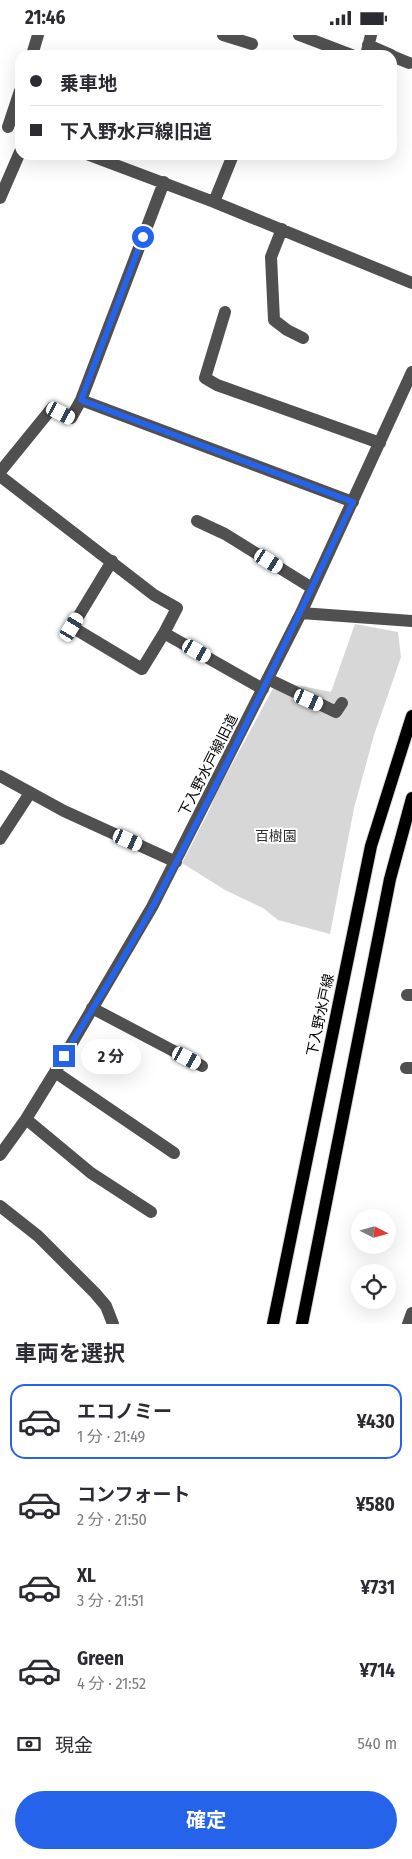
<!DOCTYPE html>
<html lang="ja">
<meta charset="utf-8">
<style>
body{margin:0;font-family:"Fira Sans Condensed","Noto Sans JP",sans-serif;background:#f7f7f7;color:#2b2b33;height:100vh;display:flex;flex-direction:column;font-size:19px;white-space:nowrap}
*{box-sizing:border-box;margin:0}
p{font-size:16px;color:#7c7c81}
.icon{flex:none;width:28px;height:28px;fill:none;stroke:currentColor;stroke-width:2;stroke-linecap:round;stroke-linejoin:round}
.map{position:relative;height:1289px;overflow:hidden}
.sheet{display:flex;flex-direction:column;background:#fff;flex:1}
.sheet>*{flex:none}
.banner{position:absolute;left:15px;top:15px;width:382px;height:110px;border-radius:15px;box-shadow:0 5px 20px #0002;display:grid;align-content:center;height:110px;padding:0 15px;background:#fff}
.needle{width:32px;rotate:96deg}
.fabs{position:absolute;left:351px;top:1174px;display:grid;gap:10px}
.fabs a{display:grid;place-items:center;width:45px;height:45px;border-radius:50%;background:#fff;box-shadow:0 5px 20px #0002;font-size:25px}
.end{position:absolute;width:22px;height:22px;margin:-11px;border:6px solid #2563eb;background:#fff;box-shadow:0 0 0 2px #fff}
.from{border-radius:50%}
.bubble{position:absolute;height:35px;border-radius:18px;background:#fff;box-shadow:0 5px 20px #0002;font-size:16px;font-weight:700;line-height:35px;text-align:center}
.car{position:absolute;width:15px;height:30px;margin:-15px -8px;border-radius:6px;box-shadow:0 0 4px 1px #0007;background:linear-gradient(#fff 24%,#345 0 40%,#fff 0 76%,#345 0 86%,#fff 0)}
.banner b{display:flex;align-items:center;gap:18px;height:48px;font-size:19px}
.banner b+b{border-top:1px solid #e1e1e2}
.banner i{width:12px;height:12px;background:#2b2b33}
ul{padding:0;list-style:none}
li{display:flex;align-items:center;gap:15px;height:75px;margin:0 10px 8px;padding:0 5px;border:2px solid transparent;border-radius:15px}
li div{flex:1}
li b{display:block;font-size:19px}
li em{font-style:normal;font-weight:700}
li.active{border-color:#2563eb}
li>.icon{width:45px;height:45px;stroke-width:1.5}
h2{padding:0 15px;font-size:22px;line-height:60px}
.pay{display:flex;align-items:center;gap:12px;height:55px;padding:0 15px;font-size:19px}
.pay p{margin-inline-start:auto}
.button{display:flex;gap:10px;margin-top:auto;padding:10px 15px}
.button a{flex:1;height:58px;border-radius:30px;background:#2563eb;color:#fff;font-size:20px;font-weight:700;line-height:58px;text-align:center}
.status{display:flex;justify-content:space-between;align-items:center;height:35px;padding:0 25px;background:#fff;direction:ltr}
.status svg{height:14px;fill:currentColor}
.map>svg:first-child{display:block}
</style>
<div class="status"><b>21:46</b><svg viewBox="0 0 49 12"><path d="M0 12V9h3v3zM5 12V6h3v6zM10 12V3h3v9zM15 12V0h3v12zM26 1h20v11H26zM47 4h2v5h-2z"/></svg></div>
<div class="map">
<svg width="412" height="1289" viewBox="0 0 412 1289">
<rect width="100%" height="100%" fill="#fff"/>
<path fill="#d7d7d7" d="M355 589 398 597 401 622 374 700 354 773 330 899 278 885 263 873 225 855 182 828 208 778 216 759 277 646 331 657Z"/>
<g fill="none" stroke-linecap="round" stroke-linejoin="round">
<defs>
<path id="major" d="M273 1289 371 811 412 681
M302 1289 390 844 412 763"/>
</defs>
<use href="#major" stroke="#dbdbdb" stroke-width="14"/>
<path stroke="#505050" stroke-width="12" d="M223 0 252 9
M299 0 352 20
M368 10 391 20
M32 20 38 0
M366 20 371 0
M392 21 409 28
M8 92 20 56
M89 120 214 167 412 248
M164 147 81 365 353 467
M0 163 20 117
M214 167 233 120
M282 194 271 222 274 285 287 295 303 303
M225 277 205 343 217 350 380 408
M0 437 52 373 71 383 81 365
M0 441 154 560 177 573 164 598 263 654
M197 486 225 499 312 553
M112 526 72 592 142 634 164 598
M301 578 412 586
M268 644 336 677 342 668
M0 741 64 776 176 827
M0 804 30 758
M407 960H412
M92 973 202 1031
M406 1033H412
M55 1037 174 1118
M26 1084 91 1138 151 1177
M0 1120 26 1084 55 1037 152 872 301 578 412 337
M0 1171 38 1201 95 1258 106 1271 113 1289
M408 1289 412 1278"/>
<use href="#major" stroke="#000" stroke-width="12"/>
</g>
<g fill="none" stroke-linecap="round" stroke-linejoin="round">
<path stroke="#2563eb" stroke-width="6" d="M64 1021C94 971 125 922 153 871 224 739 288 602 353 467L81 365 143 202"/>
</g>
<g text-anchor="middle" stroke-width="4" stroke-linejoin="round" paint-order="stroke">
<g font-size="14" fill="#000" stroke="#fff">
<text transform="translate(208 730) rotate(-63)" y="5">下入野水戸線旧道</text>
<text transform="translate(320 980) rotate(-78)" y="5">下入野水戸線</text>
</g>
<g font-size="14" fill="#2e2e2e" stroke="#fff">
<text x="276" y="806">百樹園</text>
</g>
</g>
</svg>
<div class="fabs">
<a><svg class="needle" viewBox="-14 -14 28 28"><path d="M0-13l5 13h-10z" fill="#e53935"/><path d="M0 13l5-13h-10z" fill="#7c7c81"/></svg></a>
<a><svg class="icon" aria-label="locate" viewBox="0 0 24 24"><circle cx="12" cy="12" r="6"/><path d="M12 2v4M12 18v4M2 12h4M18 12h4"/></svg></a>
</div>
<i class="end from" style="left:143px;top:202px"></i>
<i class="end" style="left:64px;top:1021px"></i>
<div class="bubble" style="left:81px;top:1004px;width:60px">2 分</div>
<i class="car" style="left:61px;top:378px;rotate:117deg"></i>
<i class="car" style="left:269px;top:526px;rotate:122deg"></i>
<i class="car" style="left:72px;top:592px;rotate:31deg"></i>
<i class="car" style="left:197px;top:616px;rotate:120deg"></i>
<i class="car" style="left:309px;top:665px;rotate:114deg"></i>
<i class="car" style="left:128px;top:805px;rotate:114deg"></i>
<i class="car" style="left:187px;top:1023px;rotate:118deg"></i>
<div class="banner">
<b><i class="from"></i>乗車地</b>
<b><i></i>下入野水戸線旧道</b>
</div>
</div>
<section class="sheet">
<h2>車両を選択</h2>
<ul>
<li class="active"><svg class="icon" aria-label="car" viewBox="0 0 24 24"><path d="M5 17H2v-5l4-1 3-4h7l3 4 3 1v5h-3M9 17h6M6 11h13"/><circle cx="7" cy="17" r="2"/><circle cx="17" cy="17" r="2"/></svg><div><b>エコノミー</b><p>1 分 · 21:49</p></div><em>¥430</em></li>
<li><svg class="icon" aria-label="car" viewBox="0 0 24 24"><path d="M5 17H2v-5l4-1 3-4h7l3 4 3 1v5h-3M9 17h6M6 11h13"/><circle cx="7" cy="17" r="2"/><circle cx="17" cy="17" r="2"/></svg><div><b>コンフォート</b><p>2 分 · 21:50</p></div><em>¥580</em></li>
<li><svg class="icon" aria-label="car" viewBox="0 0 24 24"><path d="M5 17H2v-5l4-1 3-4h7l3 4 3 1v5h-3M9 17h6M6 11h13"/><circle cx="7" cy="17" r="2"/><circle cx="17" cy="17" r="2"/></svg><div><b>XL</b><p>3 分 · 21:51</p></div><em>¥731</em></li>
<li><svg class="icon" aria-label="car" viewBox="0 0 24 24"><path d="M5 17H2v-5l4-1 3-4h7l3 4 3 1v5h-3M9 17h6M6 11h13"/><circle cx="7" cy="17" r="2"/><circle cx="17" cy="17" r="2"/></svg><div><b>Green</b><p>4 分 · 21:52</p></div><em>¥714</em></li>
</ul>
<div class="pay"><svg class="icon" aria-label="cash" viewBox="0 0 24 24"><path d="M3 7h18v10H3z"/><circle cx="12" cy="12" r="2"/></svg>現金<p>540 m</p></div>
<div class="button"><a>確定</a></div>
</section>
